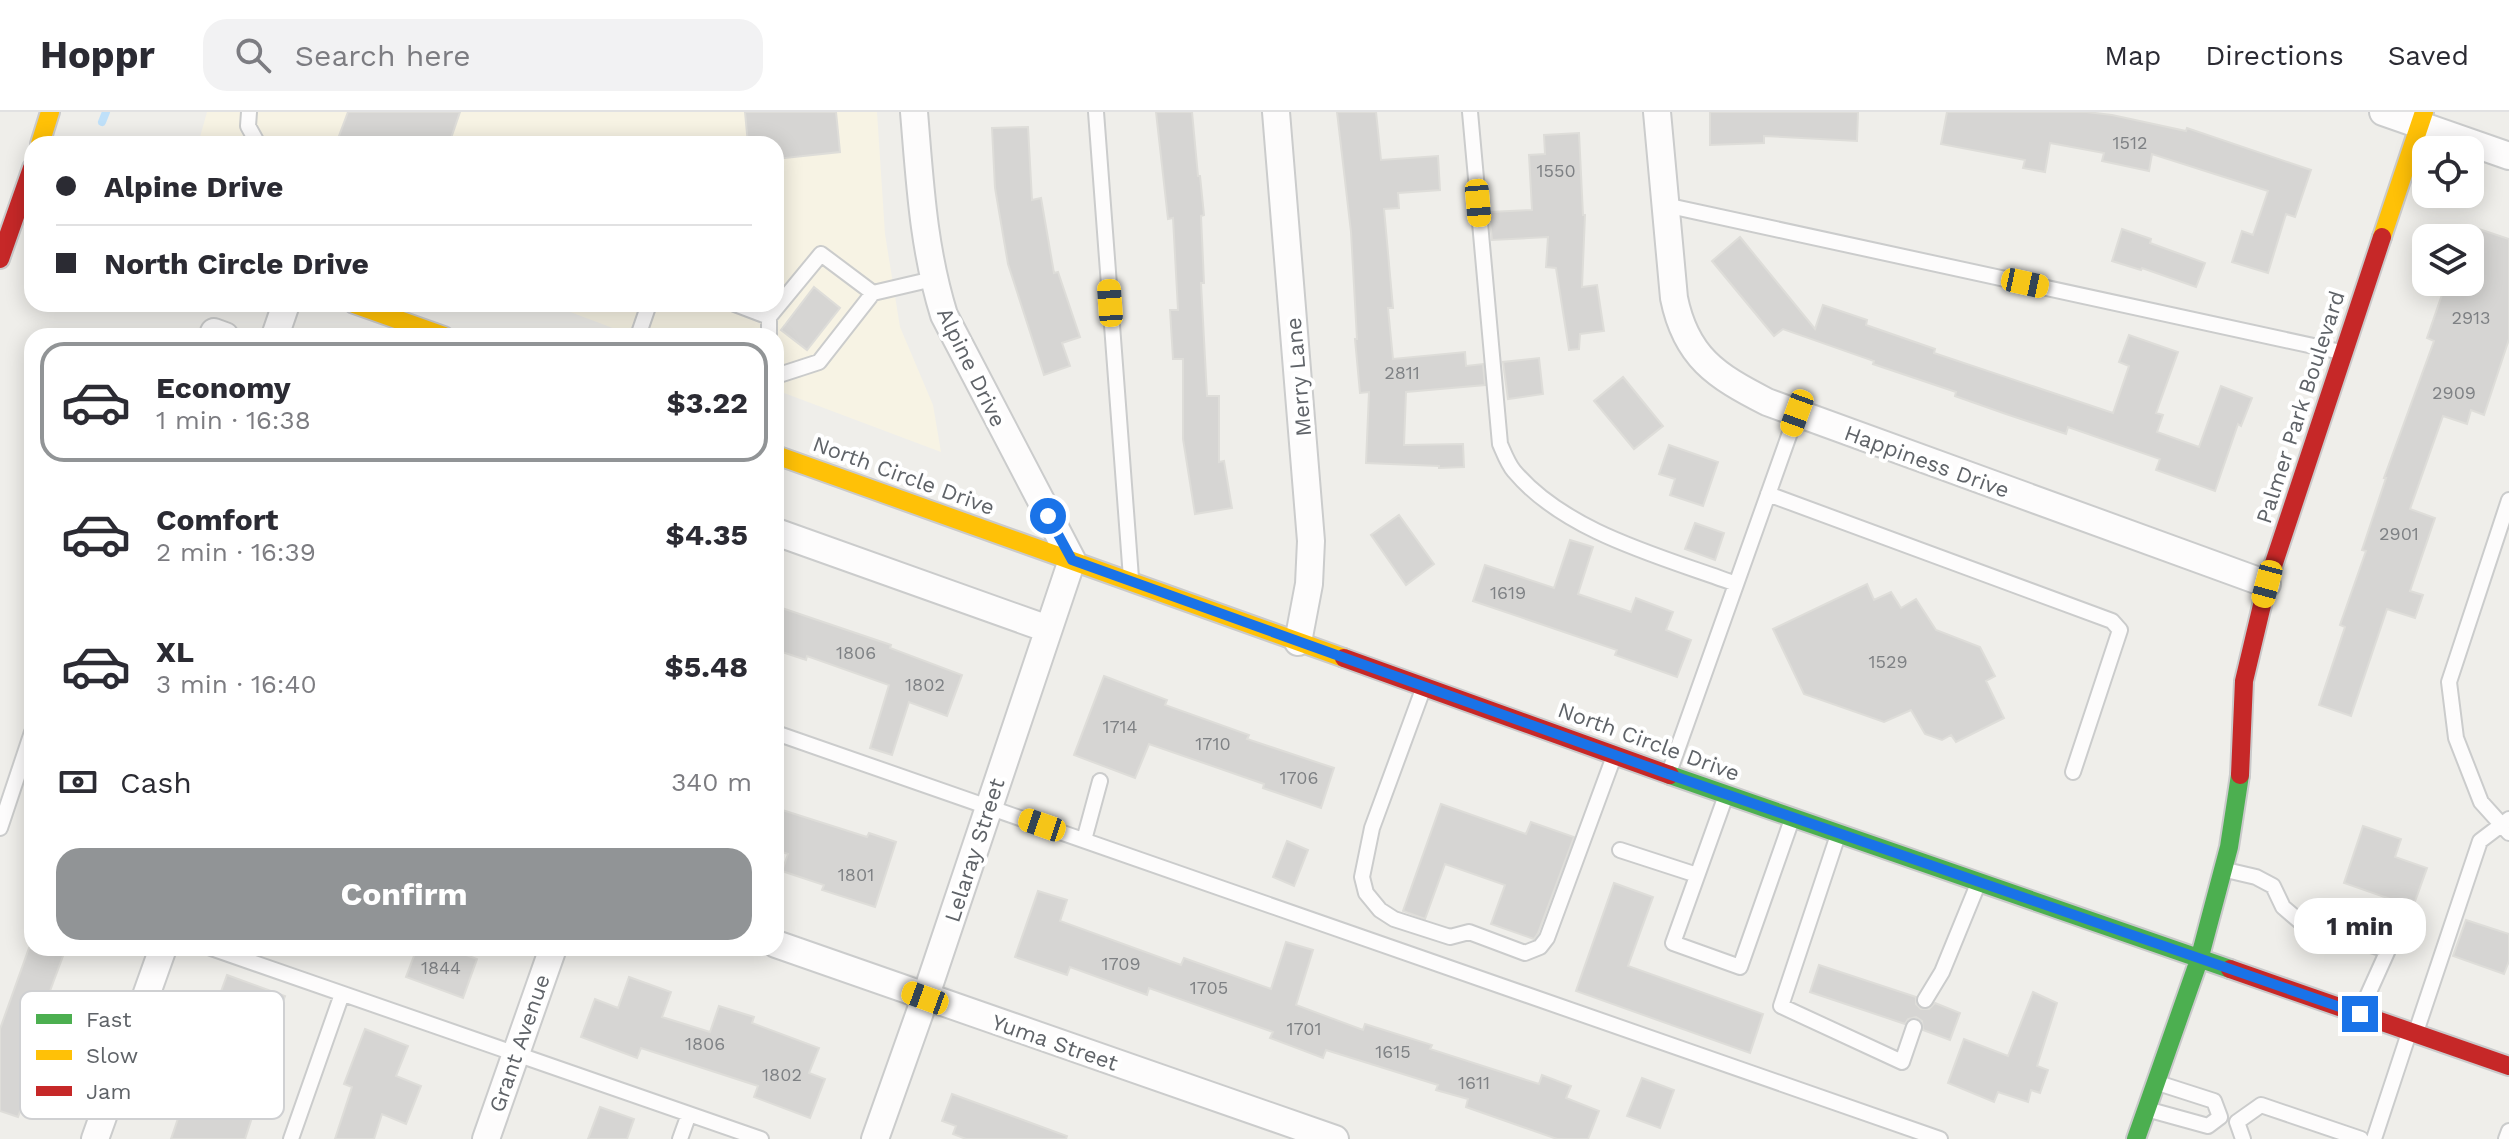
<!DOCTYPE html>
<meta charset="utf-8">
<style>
body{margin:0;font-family:"Work Sans",sans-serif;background:#f2f2f3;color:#2b2b33;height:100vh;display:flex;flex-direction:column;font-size:30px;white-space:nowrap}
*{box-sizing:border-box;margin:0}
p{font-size:26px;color:#7c7c81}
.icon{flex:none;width:44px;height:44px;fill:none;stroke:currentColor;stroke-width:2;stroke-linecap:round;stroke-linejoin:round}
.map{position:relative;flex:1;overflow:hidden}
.drawer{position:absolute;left:24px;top:216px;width:760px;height:628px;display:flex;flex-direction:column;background:#fff;border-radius:24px;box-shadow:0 4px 20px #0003}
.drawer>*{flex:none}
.hud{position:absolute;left:24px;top:24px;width:760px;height:176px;border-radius:24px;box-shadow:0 4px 20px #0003;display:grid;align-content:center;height:176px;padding:0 32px;background:#fff}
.tools{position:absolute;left:2412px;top:24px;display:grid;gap:16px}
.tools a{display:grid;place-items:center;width:72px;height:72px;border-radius:16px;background:#fff;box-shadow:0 4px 20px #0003;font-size:40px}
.end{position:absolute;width:36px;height:36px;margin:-18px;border:10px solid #1a73e8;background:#fff;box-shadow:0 0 0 4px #fff}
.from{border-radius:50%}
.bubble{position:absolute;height:56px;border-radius:24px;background:#fff;box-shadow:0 4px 20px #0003;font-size:26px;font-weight:700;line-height:56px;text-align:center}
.car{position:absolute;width:24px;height:48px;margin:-24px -12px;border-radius:10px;box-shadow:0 0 6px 2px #0007;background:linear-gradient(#f5c518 24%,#345 0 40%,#f5c518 0 76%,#345 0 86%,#f5c518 0)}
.hud b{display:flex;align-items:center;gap:28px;height:76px;font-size:30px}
.hud b+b{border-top:2px solid #e1e1e2}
.hud i{width:20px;height:20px;background:#2b2b33}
ul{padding:14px 0 0;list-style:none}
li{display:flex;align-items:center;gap:24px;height:120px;margin:0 16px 12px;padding:0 16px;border:4px solid transparent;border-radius:24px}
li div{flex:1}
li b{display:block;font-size:30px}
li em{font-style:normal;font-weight:700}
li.on{border-color:#919496}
li>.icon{width:72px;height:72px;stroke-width:1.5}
.pay{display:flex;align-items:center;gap:20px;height:88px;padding:0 32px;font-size:30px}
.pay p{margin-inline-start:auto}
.button{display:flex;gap:16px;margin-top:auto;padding:16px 32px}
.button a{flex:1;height:92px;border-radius:24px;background:#919496;color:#fff;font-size:32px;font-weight:700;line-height:92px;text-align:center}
header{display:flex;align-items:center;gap:48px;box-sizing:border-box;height:112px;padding:0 40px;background:#fff;border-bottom:2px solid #e1e1e2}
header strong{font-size:38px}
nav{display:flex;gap:44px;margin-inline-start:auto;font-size:28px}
.search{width:560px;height:72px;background:#f2f2f3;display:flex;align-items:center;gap:20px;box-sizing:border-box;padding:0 28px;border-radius:24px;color:#7c7c81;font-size:30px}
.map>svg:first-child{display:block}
</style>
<header>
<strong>Hoppr</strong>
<div class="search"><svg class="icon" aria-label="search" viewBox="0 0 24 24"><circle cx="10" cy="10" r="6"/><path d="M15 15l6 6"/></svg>Search here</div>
<nav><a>Map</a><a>Directions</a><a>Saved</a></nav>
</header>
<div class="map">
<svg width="2509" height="1027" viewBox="0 0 2509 1027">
<rect width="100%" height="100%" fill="#efeeea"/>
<path fill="#f7f3e4" d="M207 0H877L885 122 900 215 933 293 941 340 776 278V224H634L549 192H776V32H198Z"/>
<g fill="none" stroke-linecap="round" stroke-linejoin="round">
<path stroke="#bfe0f9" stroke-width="8" d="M102 10 106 0"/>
</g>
<path fill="#d6d5d3" stroke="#deddd9" stroke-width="2" d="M348 0H460L449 32H336Z
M745 0H836L840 40 776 47V32H748Z
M1156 0H1192L1198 64H1200L1204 103 1201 104 1204 171H1201L1207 284H1219V350L1224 349 1232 396 1195 402 1183 327V247H1173L1170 198H1178L1173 106 1168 107Z
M1337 0H1376L1381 48 1438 44 1440 78 1398 81 1399 96 1384 97 1393 196H1388L1393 247 1465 240 1466 254 1483 252 1485 273 1406 280 1404 333 1463 332 1464 355 1439 356V354L1366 351 1369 280 1360 281 1355 227H1357L1351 120Z
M1710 0H1858L1857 29 1764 24V31L1710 33Z
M1947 0H2087L2112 3 2186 19 2187 16 2311 58 2295 105 2286 102 2268 161 2232 150 2242 119 2253 123 2268 79 2152 42 2149 59 2102 49 2104 41 2050 31 2045 60 2023 56 2025 48 1941 32Z
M1028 15 1032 88 1041 86 1054 161 1058 160 1080 225 1062 231 1070 254 1044 263 1008 152 995 76 992 16Z
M1579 21 1583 103H1585L1582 175 1597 173 1604 219 1580 222 1579 237 1569 238 1556 156 1546 155 1548 125 1492 128 1489 100 1532 98 1529 43 1545 42 1544 23Z
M2470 114 2509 127V227L2484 303 2471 298 2467 312 2443 304 2410 397 2435 406 2410 479 2423 483 2415 506 2387 497 2351 604 2319 593 2345 515 2340 513 2366 439 2362 438 2386 366H2384L2434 229 2427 226 2446 171 2470 179Z
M2122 117 2151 127 2150 131 2205 151 2196 175 2142 156 2141 158 2112 149Z
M1740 125 1815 217 1823 193 1867 208 1866 213 1935 237 1934 241 2113 301 2129 254 2119 250 2129 223 2178 240 2156 301 2163 303 2157 320 2199 335 2221 274 2252 286 2241 314 2238 312 2215 379 2156 358 2160 347 2068 315 2066 322 2006 302 1955 284 1956 280 1873 252 1874 249 1783 217 1774 224 1712 149Z
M814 175 840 196 807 238 781 218Z
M1539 246 1543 282 1508 287 1503 250Z
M1623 265 1663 314 1634 337 1594 289Z
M1669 333 1718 350 1703 394 1670 383 1675 367 1659 362Z
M1399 403 1434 452 1406 473 1371 423Z
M1695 411 1724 421 1715 448 1685 437Z
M1570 428 1593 435 1578 482 1631 500 1636 486 1673 500 1666 518 1691 528 1677 565 1615 543 1617 538 1473 489 1485 453 1554 476Z
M1867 472 1874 488 1891 480 1901 496 1916 487 1936 518 1980 535 1995 564 1986 569 2004 606 1956 630 1951 623 1942 628 1925 622 1911 598 1884 610 1804 582 1773 517Z
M776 494 891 533 890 536 962 563 947 604 909 590 892 643 870 636 889 573 807 544 806 548 776 538Z
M1104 564 1167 588 1165 593 1249 623 1247 627 1334 656 1321 696 1263 676 1264 672 1149 632 1135 666 1074 643Z
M1441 692 1526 722 1531 710 1574 725 1538 821 1534 827 1491 812 1505 773 1445 752 1425 807 1403 799Z
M776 696 867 725 869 721 896 730 875 795 822 778 824 773 782 759 788 742 776 738Z
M2363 714 2401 727 2395 745 2427 756 2413 795 2344 771Z
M1287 729 1308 738 1294 774 1273 765Z
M1614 771 1653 785 1628 854 1763 902 1750 941 1576 879Z
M1038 779 1067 788 1060 809 1181 853 1184 846 1271 877 1286 830 1313 838 1296 893 1363 918 1365 912 1432 933 1430 937 1539 972 1542 963 1571 974 1566 986 1599 999 1588 1027H1557L1466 995 1468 987 1436 978 1438 973 1326 938 1323 946 1270 926 1273 920 1149 876 1147 883 1070 855 1067 863 1015 845Z
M2466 808 2509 822V849L2504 862 2453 844Z
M29 836H66L50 879 57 881 36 940 41 942 18 1005 0 999V917Z
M417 836H448L477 847 463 886 406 865Z
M1819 853 1916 885V892L1921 897H1929L1935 891 1960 901 1950 928 1923 918 1922 909 1916 905 1908 907 1905 912 1810 880Z
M227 863 285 884 253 972 262 975 245 1027H171L185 986 212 994 228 945 201 935Z
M629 865 671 880 662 905 710 920 719 894 754 905 752 911 819 936 809 961 825 967 810 1006 754 985 758 974 641 936 637 946 581 925 595 887 618 896Z
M2033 880 2057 891 2037 954 2048 958 2040 981 2031 978 2028 990 1998 980 1994 990 1948 971 1964 927 2008 944Z
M365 917 408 934 396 964 421 974 406 1012 382 1002 374 1027H335L352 975 344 972Z
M1642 966 1674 978 1660 1016 1627 1004Z
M952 982 1067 1024 1066 1027H966L953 1022 956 1014 942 1009Z
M600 995 634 1007 627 1027H588Z"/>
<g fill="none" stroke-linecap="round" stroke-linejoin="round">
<defs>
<path id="lane" d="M249 0 248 14 258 32
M1096 0 1131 466
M1470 0 1500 332C1504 341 1508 352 1514 359 1566 421 1663 445 1736 472
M1665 93 2341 240
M735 192 769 205V224
M769 205 821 142 873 181
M638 224 649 192
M776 264 819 250 873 181 933 167
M1768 382 2112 509 2120 518 2073 660
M2509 388 2449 570 2456 626 2481 690 2509 721
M1422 580 1372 716 1362 765 1366 781 1380 798 1394 807 1450 825 1469 820 1525 841 1540 835 1547 826 1613 647
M776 621 1940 1027
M1670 658 1797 301
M1725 686 1673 831 1740 855 1791 710
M0 716 32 620
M1837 726 1781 894 1902 950 1914 915
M1084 728 1100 669
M1620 738 1697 763
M2226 758 2256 765 2273 774 2283 795 2304 813 2388 838 2361 898
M211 836 761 1027
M1925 888 1942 860 1978 772
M2417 917 2480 729 2509 707
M2158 971 2214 989 2220 1005
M2150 998 2208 1014 2220 1005
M2237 1010 2261 993 2361 1027
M2237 1010 2243 1027
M291 1027 342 882
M680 1027 689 1002
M2374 1027 2409 921
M2506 1027 2509 1019"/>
<path id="street" d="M1276 0 1311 429 1309 472 1298 530
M1657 0 1674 186C1686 245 1716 264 1767 290L2267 472
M2383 0 2509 44
M214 220 225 224
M275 224 286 192
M776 420 1048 517
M776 832 1335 1027
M95 1027 163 836
M486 1027 553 836
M875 1027 925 886 1072 448 944 203C923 135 920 71 914 0"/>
<path id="fast" d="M1670 663 2230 857
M2136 1027 2199 848 2229 735 2240 663"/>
<path id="slow" d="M40 32 50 0
M2382 125 2424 0
M354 192 444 224
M776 343 1344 546"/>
<path id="jam" d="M0 147 32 56
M1344 546 1670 663
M2240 663 2244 569 2267 472 2382 125
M2230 857 2509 954"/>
</defs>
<use href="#lane" stroke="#cbcccc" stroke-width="18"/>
<use href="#street" stroke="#cbcccc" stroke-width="30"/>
<use href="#fast" stroke="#cacacb" stroke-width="22"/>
<use href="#slow" stroke="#cacacb" stroke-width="22"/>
<use href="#jam" stroke="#cacacb" stroke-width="22"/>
<use href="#lane" stroke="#fdfcfc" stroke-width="14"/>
<use href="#street" stroke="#fdfcfc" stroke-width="26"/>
<use href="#fast" stroke="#4caf50" stroke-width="18"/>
<use href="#slow" stroke="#ffc107" stroke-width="18"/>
<use href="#jam" stroke="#c62828" stroke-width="18"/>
</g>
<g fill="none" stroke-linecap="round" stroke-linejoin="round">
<path stroke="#1a73e8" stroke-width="10" d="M1048 404 1072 448 1668 662 2360 902"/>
</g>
<g text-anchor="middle" stroke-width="8" stroke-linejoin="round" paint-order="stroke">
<g font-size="18" fill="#7e8184">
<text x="2130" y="37">1512</text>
<text x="1556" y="65">1550</text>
<text x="2471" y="212">2913</text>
<text x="1402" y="267">2811</text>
<text x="2454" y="287">2909</text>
<text x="2399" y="428">2901</text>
<text x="1508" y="487">1619</text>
<text x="856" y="547">1806</text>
<text x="1888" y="556">1529</text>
<text x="925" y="579">1802</text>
<text x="1120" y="621">1714</text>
<text x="1213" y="638">1710</text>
<text x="1299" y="672">1706</text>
<text x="856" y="769">1801</text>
<text x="1121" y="858">1709</text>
<text x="441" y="862">1844</text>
<text x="1209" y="882">1705</text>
<text x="1304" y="923">1701</text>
<text x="705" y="938">1806</text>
<text x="1393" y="946">1615</text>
<text x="782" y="969">1802</text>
<text x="1474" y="977">1611</text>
</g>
<g font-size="22" fill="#5f6368" stroke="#fff">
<text transform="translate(972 255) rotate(64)" y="8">Alpine Drive</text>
<text transform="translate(1298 265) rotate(-95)" y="8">Merry Lane</text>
<text transform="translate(2300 295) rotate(-72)" y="8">Palmer Park Boulevard</text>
<text transform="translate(1927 349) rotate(20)" y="8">Happiness Drive</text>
<text transform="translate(904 363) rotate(20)" y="8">North Circle Drive</text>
<text transform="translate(1649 629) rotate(20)" y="8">North Circle Drive</text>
<text transform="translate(974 738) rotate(-72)" y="8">Lelaray Street</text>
<text transform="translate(1055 930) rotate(19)" y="8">Yuma Street</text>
<text transform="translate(519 931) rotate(-71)" y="8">Grant Avenue</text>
</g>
</g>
<rect x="20" y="879" width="264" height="128" rx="12" fill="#fff" stroke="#cfd0d2" stroke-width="2"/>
<rect x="36" y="902" width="36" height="10" fill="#4caf50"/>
<rect x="36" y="938" width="36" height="10" fill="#ffc107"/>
<rect x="36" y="974" width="36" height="10" fill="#c62828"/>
<g font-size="22" fill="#5f6368">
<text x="86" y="915">Fast</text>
<text x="86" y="951">Slow</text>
<text x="86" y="987">Jam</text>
</g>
</svg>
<div class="tools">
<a><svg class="icon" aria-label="locate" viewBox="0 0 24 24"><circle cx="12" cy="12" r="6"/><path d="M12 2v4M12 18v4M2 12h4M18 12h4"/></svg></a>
<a><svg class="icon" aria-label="layers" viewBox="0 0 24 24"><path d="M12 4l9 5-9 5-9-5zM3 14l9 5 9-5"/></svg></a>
</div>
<i class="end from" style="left:1048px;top:404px"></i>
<i class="end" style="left:2360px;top:902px"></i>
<div class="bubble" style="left:2294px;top:786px;width:132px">1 min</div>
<i class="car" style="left:1478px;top:91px;rotate:175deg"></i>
<i class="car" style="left:2025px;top:171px;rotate:102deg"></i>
<i class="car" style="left:1110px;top:191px;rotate:356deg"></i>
<i class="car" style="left:1797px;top:301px;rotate:200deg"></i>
<i class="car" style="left:2267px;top:472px;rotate:195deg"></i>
<i class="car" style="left:1042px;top:713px;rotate:289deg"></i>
<i class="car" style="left:925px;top:886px;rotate:290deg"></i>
<div class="hud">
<b><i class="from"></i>Alpine Drive</b>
<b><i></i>North Circle Drive</b>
</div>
<section class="drawer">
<ul>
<li class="on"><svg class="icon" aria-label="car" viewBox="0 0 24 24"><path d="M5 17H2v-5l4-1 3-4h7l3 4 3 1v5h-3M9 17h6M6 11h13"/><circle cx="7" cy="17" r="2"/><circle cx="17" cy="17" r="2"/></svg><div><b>Economy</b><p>1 min · 16:38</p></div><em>$3.22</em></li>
<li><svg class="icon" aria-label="car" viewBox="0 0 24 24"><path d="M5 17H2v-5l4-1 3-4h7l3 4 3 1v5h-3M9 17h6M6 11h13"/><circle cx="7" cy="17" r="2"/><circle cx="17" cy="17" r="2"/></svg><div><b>Comfort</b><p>2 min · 16:39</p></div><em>$4.35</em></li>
<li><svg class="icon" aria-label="car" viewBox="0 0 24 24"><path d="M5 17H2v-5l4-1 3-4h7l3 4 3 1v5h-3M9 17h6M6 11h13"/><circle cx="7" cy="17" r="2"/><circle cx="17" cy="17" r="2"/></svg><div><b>XL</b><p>3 min · 16:40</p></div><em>$5.48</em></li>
</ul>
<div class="pay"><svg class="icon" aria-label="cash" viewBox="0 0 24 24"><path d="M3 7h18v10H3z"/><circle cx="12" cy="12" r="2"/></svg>Cash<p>340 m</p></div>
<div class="button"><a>Confirm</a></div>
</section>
</div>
